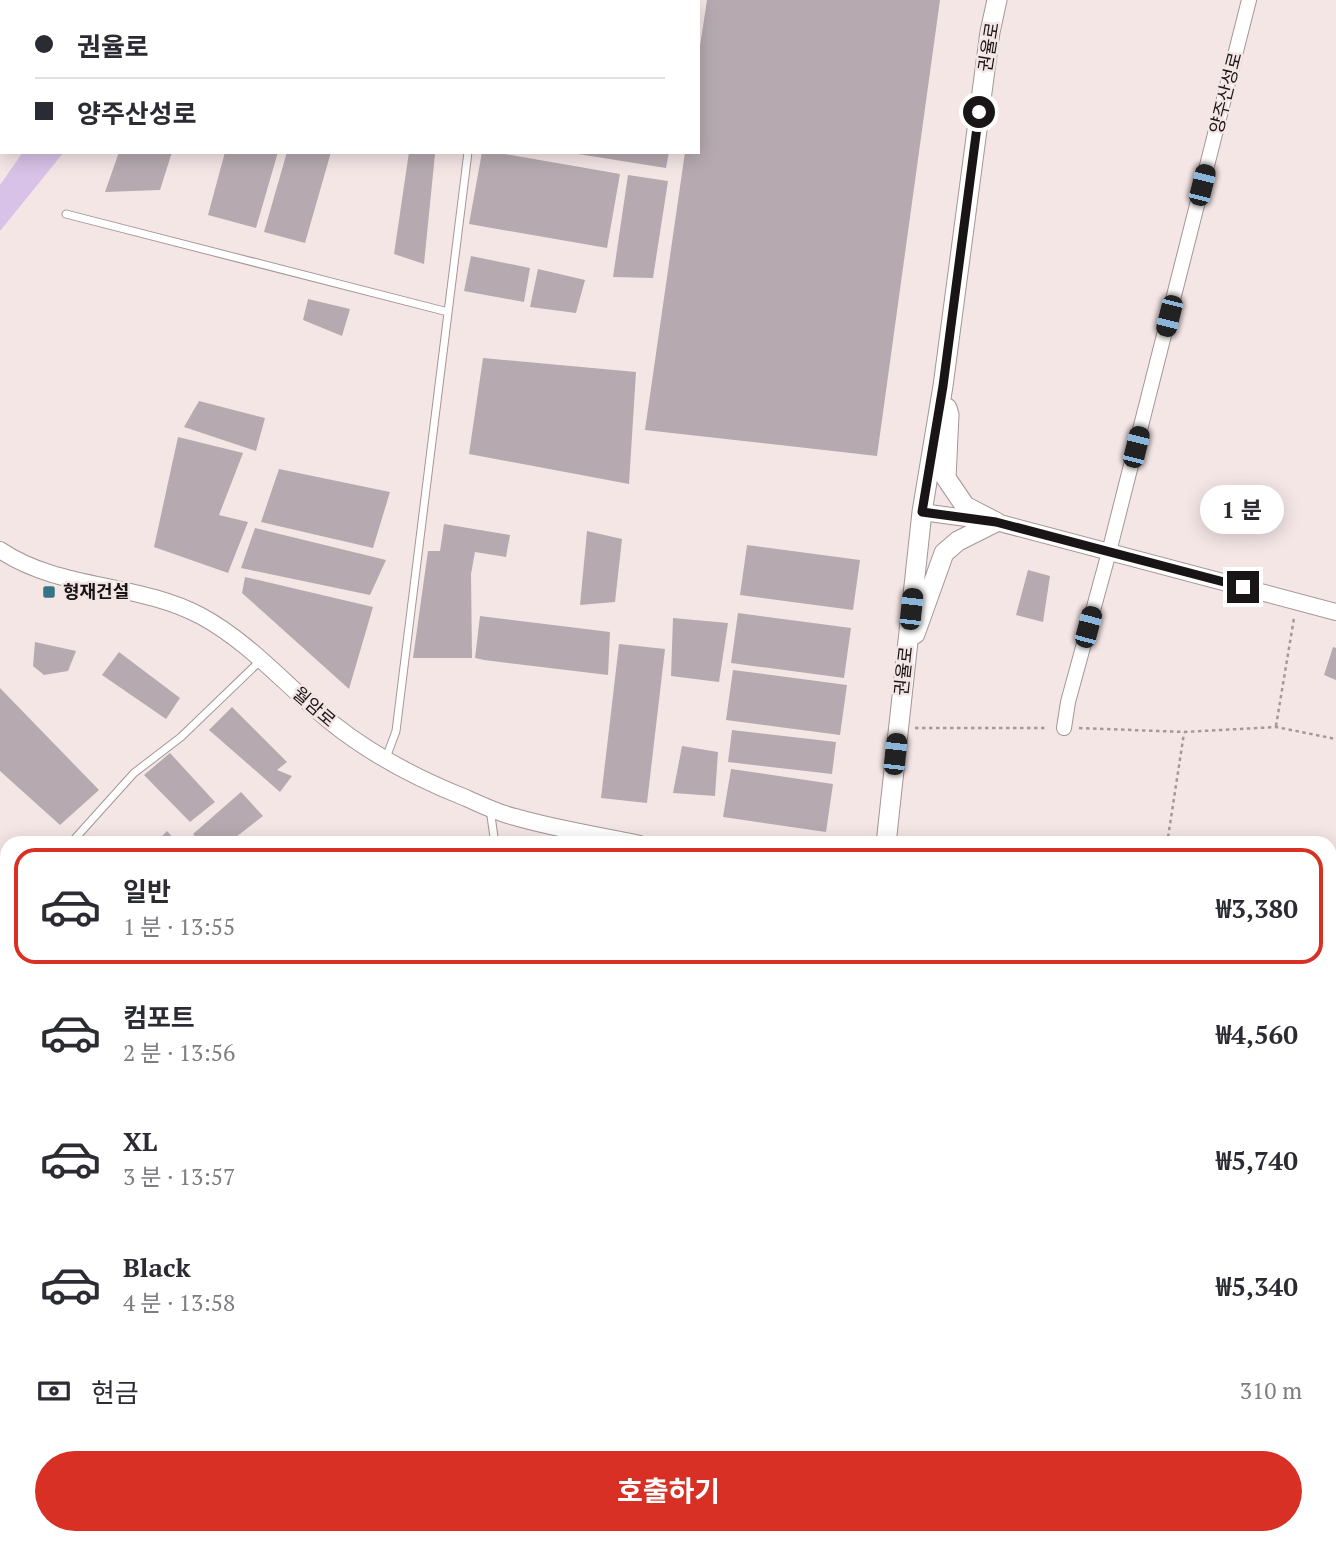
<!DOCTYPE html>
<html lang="ko">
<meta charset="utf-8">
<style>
body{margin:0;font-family:"PT Serif","Noto Sans KR",serif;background:#f2f2f3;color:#2b2b33;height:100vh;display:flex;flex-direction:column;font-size:26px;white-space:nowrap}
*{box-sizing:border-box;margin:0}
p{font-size:23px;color:#7c7c81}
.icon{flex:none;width:38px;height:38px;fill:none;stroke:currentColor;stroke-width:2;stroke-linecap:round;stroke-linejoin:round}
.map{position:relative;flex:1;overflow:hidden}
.side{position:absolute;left:0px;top:836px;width:1337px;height:709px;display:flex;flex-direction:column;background:#fff;border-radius:21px 21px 0 0;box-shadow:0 4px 18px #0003}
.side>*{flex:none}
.banner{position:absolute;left:0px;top:0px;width:700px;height:154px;box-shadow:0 4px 18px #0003;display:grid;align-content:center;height:154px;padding:0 35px;background:#fff}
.end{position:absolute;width:32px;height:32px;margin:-16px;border:9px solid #191415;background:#fff;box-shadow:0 0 0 4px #fff}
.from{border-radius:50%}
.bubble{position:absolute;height:49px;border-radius:24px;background:#fff;box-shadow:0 4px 18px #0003;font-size:23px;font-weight:700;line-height:49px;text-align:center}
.car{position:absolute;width:21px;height:42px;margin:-21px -10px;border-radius:9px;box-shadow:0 0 5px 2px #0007;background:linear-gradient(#222 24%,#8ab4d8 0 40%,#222 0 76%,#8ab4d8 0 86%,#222 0)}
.banner b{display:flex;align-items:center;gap:24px;height:66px;font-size:26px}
.banner b+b{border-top:2px solid #e1e1e2}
.banner i{width:18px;height:18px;background:#2b2b33}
ul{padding:12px 0 0;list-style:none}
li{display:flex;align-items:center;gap:21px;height:116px;margin:0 14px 10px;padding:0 21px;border:4px solid transparent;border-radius:21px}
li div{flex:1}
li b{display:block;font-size:26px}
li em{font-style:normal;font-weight:700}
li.active{border-color:#d93025}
li>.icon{width:63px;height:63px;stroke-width:1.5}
.pay{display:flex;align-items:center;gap:18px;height:77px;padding:0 35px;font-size:26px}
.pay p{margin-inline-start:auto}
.button{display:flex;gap:14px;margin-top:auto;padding:14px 35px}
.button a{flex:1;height:80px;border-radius:42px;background:#d93025;color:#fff;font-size:28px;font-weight:700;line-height:80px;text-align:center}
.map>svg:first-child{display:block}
</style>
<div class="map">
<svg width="1336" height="1545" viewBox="0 0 1336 1545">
<rect width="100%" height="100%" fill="#f5e6e6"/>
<path fill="#b7a27d" d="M7 1079V1306L5 1329 7 1331V1538H77L72 1545H0V1083Z"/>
<path fill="#d8c2e7" d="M23 152H64L0 231V185Z"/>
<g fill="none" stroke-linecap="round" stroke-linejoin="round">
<path stroke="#d8c2e7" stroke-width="4.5" d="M1330 1487 1336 1460
M1317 1545 1319 1538"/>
</g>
<path fill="#b6aab0" d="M707 0H940L877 456 645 430 685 152H698V59Z
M119 152H172L160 190 105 192Z
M225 152H278L256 228 208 215Z
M287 152H331L305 243 264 232Z
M409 152H425L435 154 424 264 394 254Z
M482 152H493L620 174 607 248 469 224Z
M578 152H669L666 168 578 154Z
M628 175 668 181 653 278 613 277Z
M471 256 530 268 524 302 464 291Z
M538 269 585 280 576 313 530 307Z
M308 299 350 309 342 336 303 320Z
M483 358 636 372 629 484 469 454Z
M199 401 265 418 256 451 184 427Z
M178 437 243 453 219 515 248 522 228 573 154 547Z
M279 469 390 492 373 548 261 522Z
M444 524 510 535 506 557 475 552 471 574 472 658H413L428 551H440Z
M255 528 386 560 370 595 241 568Z
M587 531 622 539 615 602 580 605Z
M747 545 860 560 853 610 740 595Z
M1028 570 1050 576 1043 622 1016 615Z
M245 577 373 607 349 689 242 593Z
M738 613 851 628 844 678 731 663Z
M480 616 610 632 608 675 484 660 475 658Z
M673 618 728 623 719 682 671 676Z
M35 642 76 651 68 671 44 675 33 666Z
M619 644 665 649 647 803 601 798Z
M1333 647 1336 648V680L1324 675Z
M119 652 180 698 166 719 102 675Z
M733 670 847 685 840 735 726 720Z
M0 688 99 790 60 825 0 771Z
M232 707 287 762 277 770 292 776 280 792 209 730Z
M732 730 836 742 832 774 728 762Z
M682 746 718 752 715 796 673 793Z
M170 753 215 802 190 822 144 775Z
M731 769 833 784 826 832 723 817Z
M241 792 263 816 227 844H202L193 834Z
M167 831 179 844H154Z
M7 949V1000L0 1005V954Z
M1330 1044 1336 1045V1066L1330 1065Z"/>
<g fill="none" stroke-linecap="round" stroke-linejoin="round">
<defs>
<path id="service" d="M96 2 97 0
M487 2 488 0
M0 116 2 114
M66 214 448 312
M386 758 396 731 468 152
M490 809 495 844
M70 844 134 773 181 737 261 660
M0 920 7 913"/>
<path id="minor" d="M1064 728 1068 702 1109 552 1249 0
M1330 1390 1336 1363
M1295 1545 1297 1538"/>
<path id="tertiary" d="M922 512 996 522 1336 612
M0 550C59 590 137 582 201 616 251 643 288 688 332 723 372 755 418 779 466 798 482 805 498 813 515 817 556 829 598 835 640 844"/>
<path id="secondary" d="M947 408 949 415 946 478 965 506 996 522
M915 634 944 553 958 541 996 522
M886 844 922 512 943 386 990 32 997 0
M743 1545 745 1538"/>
</defs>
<use href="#service" stroke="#a49697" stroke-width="9"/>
<use href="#minor" stroke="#a49697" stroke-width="16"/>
<use href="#tertiary" stroke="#a49697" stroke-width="18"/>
<use href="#secondary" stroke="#a49697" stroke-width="21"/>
<path stroke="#a49999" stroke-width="2.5" stroke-dasharray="3.5 3.5" stroke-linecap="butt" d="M1276 726 1294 618
M915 728H1048
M1079 728 1184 732 1276 727 1336 739
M1167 844 1184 733
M1028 1545 1030 1538"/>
<use href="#service" stroke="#fff" stroke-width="7"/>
<use href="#minor" stroke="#fff" stroke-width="14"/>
<use href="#tertiary" stroke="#fff" stroke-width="16"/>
<use href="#secondary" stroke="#fff" stroke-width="19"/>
</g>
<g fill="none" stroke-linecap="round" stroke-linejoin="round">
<path stroke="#191415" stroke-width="9" d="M979 112 943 386 922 512 996 522 1243 587"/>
</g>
<rect fill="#327685" stroke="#f5e6e6" stroke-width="2.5" x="42" y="585" width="14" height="14" rx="3.5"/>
<g text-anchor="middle" stroke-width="5" stroke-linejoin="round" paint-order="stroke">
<g font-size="18" fill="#191415" stroke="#f5e6e6">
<text transform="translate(989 47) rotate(-81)" y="6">권율로</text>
<text transform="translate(1226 93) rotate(-76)" y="6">양주산성로</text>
<text transform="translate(904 671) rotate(-84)" y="6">권율로</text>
<text transform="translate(314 707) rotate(41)" y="6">월암로</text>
</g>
<g font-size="18" font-weight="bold" fill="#191415" stroke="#f5e6e6" text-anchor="start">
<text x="63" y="598">형재건설</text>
</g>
</g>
</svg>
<i class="end from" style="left:979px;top:112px"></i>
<i class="end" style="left:1243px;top:587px"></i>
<div class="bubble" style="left:1200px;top:485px;width:84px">1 분</div>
<i class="car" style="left:1202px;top:185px;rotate:14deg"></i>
<i class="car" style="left:1169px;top:316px;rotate:194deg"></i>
<i class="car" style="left:1136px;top:447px;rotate:14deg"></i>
<i class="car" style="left:911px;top:609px;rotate:6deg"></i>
<i class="car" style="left:1088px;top:627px;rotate:15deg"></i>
<i class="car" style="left:895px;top:754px;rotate:6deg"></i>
<div class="banner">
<b><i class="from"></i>권율로</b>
<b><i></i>양주산성로</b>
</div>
<section class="side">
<ul>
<li class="active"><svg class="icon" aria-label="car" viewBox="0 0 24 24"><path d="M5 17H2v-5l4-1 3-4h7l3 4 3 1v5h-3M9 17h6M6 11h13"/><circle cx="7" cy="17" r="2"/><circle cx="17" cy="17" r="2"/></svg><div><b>일반</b><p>1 분 · 13:55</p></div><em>₩3,380</em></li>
<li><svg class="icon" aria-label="car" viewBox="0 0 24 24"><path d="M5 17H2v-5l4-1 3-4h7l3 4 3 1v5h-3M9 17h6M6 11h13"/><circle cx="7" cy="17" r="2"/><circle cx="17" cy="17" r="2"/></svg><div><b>컴포트</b><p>2 분 · 13:56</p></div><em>₩4,560</em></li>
<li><svg class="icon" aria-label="car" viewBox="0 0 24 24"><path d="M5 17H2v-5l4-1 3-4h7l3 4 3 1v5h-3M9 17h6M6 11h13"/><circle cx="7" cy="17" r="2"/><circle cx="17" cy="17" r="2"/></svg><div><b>XL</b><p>3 분 · 13:57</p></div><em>₩5,740</em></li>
<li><svg class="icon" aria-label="car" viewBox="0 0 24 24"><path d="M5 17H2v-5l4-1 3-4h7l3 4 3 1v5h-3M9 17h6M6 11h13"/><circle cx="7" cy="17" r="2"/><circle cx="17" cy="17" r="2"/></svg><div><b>Black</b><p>4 분 · 13:58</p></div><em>₩5,340</em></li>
</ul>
<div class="pay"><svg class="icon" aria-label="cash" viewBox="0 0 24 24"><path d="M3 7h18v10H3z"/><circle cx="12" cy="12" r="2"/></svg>현금<p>310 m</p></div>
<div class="button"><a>호출하기</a></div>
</section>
</div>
